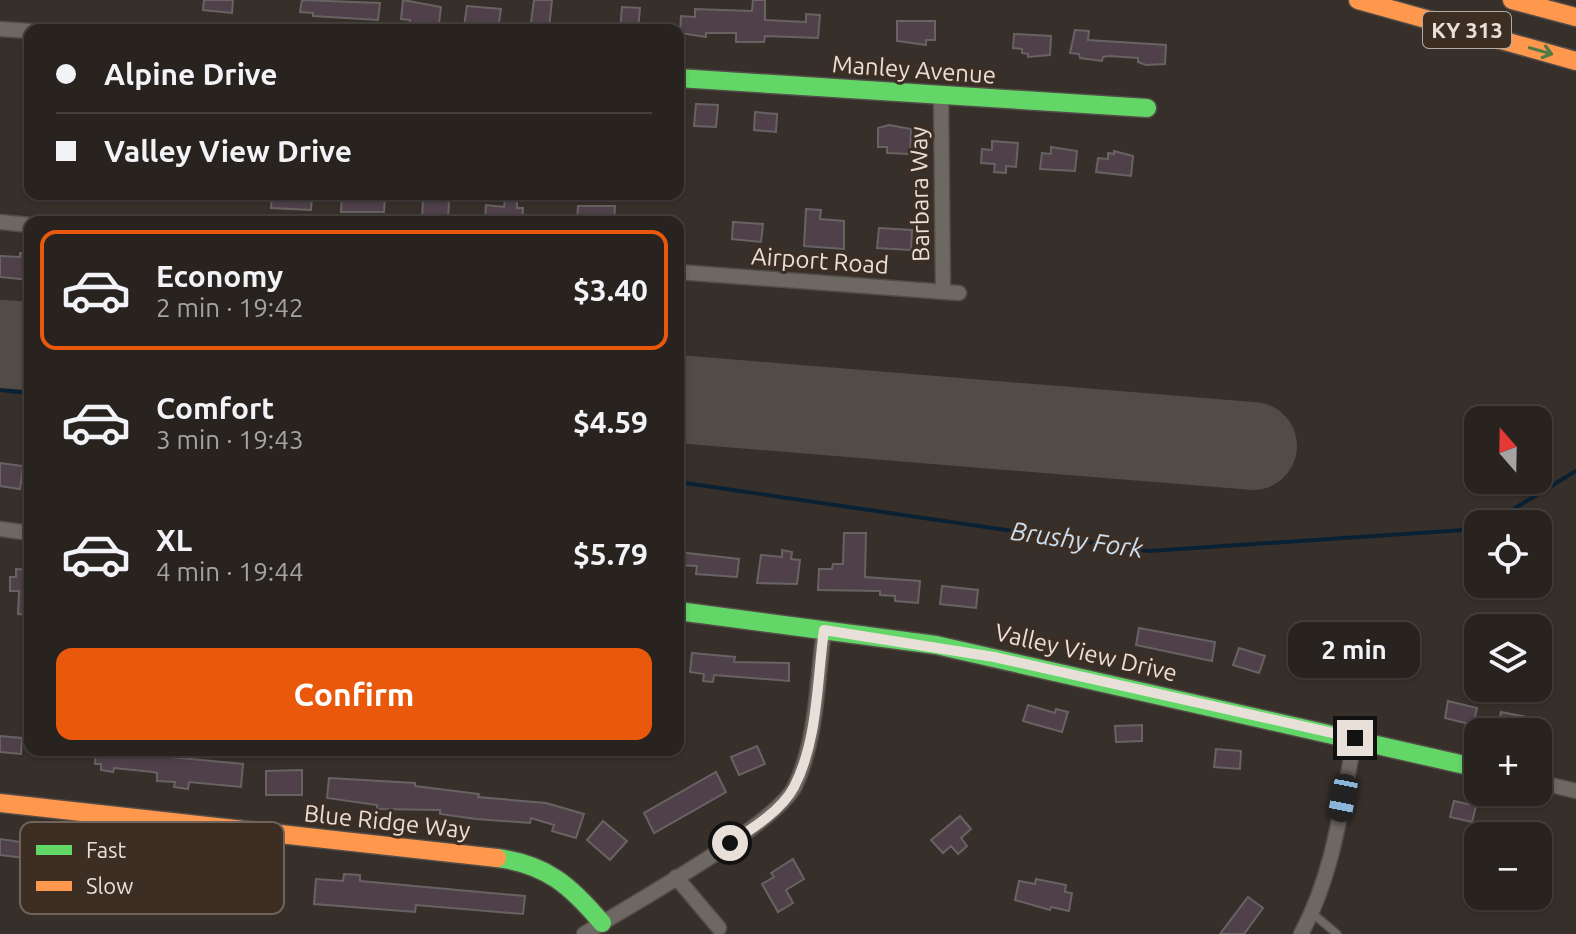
<!DOCTYPE html>
<meta charset="utf-8">
<style>
body{margin:0;font-family:Ubuntu,sans-serif;background:#352f2d;color:#f1f3f6;height:100vh;display:flex;flex-direction:column;font-size:30px;white-space:nowrap}
*{box-sizing:border-box;margin:0}
p{font-size:26px;color:#a5a4a5}
.icon{flex:none;width:44px;height:44px;fill:none;stroke:currentColor;stroke-width:2;stroke-linecap:round;stroke-linejoin:round}
.map{position:relative;flex:1;overflow:hidden}
.side{position:absolute;left:24px;top:216px;width:660px;height:540px;display:flex;flex-direction:column;background:#292320;border-radius:16px;box-shadow:0 2px 6px #0004,0 0 0 2px #45403e}
.side>*{flex:none}
.banner{position:absolute;left:24px;top:24px;width:660px;height:176px;border-radius:16px;box-shadow:0 2px 6px #0004,0 0 0 2px #45403e;display:grid;align-content:center;height:176px;padding:0 32px;background:#292320}
.needle{width:52px;rotate:340deg}
.tools{position:absolute;left:1464px;top:406px;display:grid;gap:16px}
.tools a{display:grid;place-items:center;width:88px;height:88px;border-radius:16px;background:#292320;box-shadow:0 2px 6px #0004,0 0 0 2px #45403e;font-size:40px}
.end{position:absolute;width:36px;height:36px;margin:-18px;border:10px solid #e9dfd9;background:#111;box-shadow:0 0 0 4px #111}
.from{border-radius:50%}
.bubble{position:absolute;height:56px;border-radius:16px;background:#292320;box-shadow:0 2px 6px #0004,0 0 0 2px #45403e;font-size:26px;font-weight:700;line-height:56px;text-align:center}
.car{position:absolute;width:24px;height:48px;margin:-24px -12px;border-radius:10px;box-shadow:0 0 6px 2px #0007;background:linear-gradient(#222 24%,#8ab4d8 0 40%,#222 0 76%,#8ab4d8 0 86%,#222 0)}
.banner b{display:flex;align-items:center;gap:28px;height:76px;font-size:30px}
.banner b+b{border-top:2px solid #45403e}
.banner i{width:20px;height:20px;background:#f1f3f6}
ul{padding:14px 0 0;list-style:none}
li{display:flex;align-items:center;gap:24px;height:120px;margin:0 16px 12px;padding:0 16px;border:4px solid transparent;border-radius:16px}
li div{flex:1}
li b{display:block;font-size:30px}
li em{font-style:normal;font-weight:700}
li.current{border-color:#ea580c}
li>.icon{width:72px;height:72px;stroke-width:1.5}
.cta{display:flex;gap:16px;margin-top:auto;padding:16px 32px}
.cta a{flex:1;height:92px;border-radius:16px;background:#ea580c;color:#fff;font-size:32px;font-weight:700;line-height:92px;text-align:center}
.map>svg:first-child{display:block}
</style>
<div class="map">
<svg width="1576" height="934" viewBox="0 0 1576 934">
<rect width="100%" height="100%" fill="#372f2a"/>
<g fill="none" stroke-linecap="round" stroke-linejoin="round">
<path stroke="#092133" stroke-width="4" d="M0 390 30 393
M678 482 1149 551 1478 529
M1489 524 1576 471"/>
<path stroke="#524c47" stroke-width="88" d="M0 344 30 346
M678 399 1253 446"/>
</g>
<path fill="#4f404a" stroke="#686363" stroke-width="2" d="M204 0H233L232 13 203 10Z
M302 0 380 3 378 20 313 16V13L300 12Z
M403 0 441 7 439 23 410 24V20L401 19Z
M534 0H552L549 28 545 30H530Z
M753 0H765V20L806 22V14L820 15 818 38 765 36 764 42H736V33H706V37L680 33 681 16 695 17V9L752 11Z
M467 6 501 9 498 29 478 30V27L464 26Z
M622 7 640 8 638 30H620Z
M897 21H935V40H926V45L897 41Z
M1075 30 1089 31 1088 40 1166 45 1165 64 1146 65 1138 62V58L1109 56 1103 57 1102 61 1080 58 1079 54 1070 53Z
M1014 34 1051 36 1050 55 1028 57V54L1022 53V49L1013 48Z
M696 104 718 105 716 127 694 126Z
M755 112 777 114 776 132 754 130Z
M889 125 911 129 910 154 887 153V147H878V128Z
M992 141 1018 143 1016 167 1006 166V173L994 172 995 164 981 163 982 149 992 150Z
M1051 147 1077 151 1075 171 1040 169 1042 153 1051 154Z
M1114 151 1133 156 1131 176 1096 172 1098 158 1108 159V153L1114 154Z
M272 194H312L311 210 271 208Z
M342 194 385 196 384 212H341Z
M423 198 449 200 448 222H422Z
M505 200 517 201V208H523L522 222 485 220 486 205 504 207Z
M578 206H615L614 222H577Z
M806 209 821 210 820 219 844 221V249L804 246Z
M733 222 763 224 761 242 732 239Z
M879 228 912 230 911 250 877 248Z
M20 253 30 254V280L0 277V256L20 257Z
M0 463 23 466 20 489 0 486Z
M844 533H866L865 577 920 581 918 603 895 601V596L880 595V591L818 590 819 569H832L833 564H843Z
M782 550 792 552 791 559 800 560 797 584 757 583 761 555 782 557Z
M678 552 739 559 737 577 696 574 697 566 678 565Z
M16 569 30 570 28 615 18 614 19 591H10V577H16Z
M942 586 978 590 976 608 940 604Z
M1139 628 1215 642 1212 661 1136 645Z
M1239 648 1265 656 1259 673 1233 665Z
M692 653 735 657 734 662 789 663V681L714 675 713 682 703 681 704 674 690 672Z
M1448 701 1477 708 1473 725 1445 718Z
M1028 705 1055 713 1056 709 1068 712 1062 732 1023 721Z
M1501 712 1527 717 1524 732H1497Z
M1142 725V741L1116 742 1115 726Z
M0 736 22 738 21 754 0 752Z
M757 746 765 764 739 775 731 757Z
M1216 749 1241 751 1240 769 1214 767Z
M96 750 243 764 241 787 189 782 188 789 174 787 175 782 157 781V773L153 772 114 768 113 772 101 770V764H95Z
M302 770V795H266V771Z
M716 772 726 792 654 833 644 813Z
M329 778 415 783V786L479 794 478 797 546 803 584 814 576 838 552 831 554 825 531 818 530 823 476 819 440 814V810L377 809V805L327 798Z
M1454 801 1476 806 1472 822 1450 817Z
M960 816 971 829 961 838 967 846 958 854 951 846 943 853 931 840Z
M603 821 627 841 610 860 587 840Z
M46 838 59 840V845L107 849 108 845 119 846 118 854 136 855V859L165 860V854L179 855 178 860 243 863 240 895 211 893V886L205 885 206 881 166 880V877H148V873L0 855V839L34 844 45 842Z
M793 859 804 879 786 890 793 903 778 912 762 884 774 877 771 873Z
M344 874 360 875V881L525 896 523 914 416 905 415 912 314 904 316 879 343 881Z
M1036 879 1066 885 1065 892 1072 893 1069 911 1051 907 1050 910 1015 900 1019 881 1035 884Z
M1248 897 1263 908 1244 934H1220Z"/>
<g fill="none" stroke-linecap="round" stroke-linejoin="round">
<defs>
<path id="lane" d="M1312 913 1337 934"/>
<path id="street" d="M0 29 30 31
M941 96 943 292
M0 222 30 225
M678 272 959 293
M0 529 30 533
M1538 782 1576 791
M676 877 719 928
M584 934C628 906 775 826 795 786 817 740 817 680 824 630
M1301 934C1334 873 1341 806 1355 738"/>
<path id="fast" d="M678 78 1147 108
M678 611 936 645 1478 768
M497 858C546 864 571 886 602 923"/>
<path id="slow" d="M1358 0 1576 61
M1512 0 1576 17
M0 803 497 858"/>
</defs>
<use href="#lane" stroke="#534c47" stroke-width="10"/>
<use href="#street" stroke="#534c47" stroke-width="17"/>
<use href="#fast" stroke="#534c47" stroke-width="21"/>
<use href="#slow" stroke="#534c47" stroke-width="21"/>
<use href="#lane" stroke="#6e6863" stroke-width="7"/>
<use href="#street" stroke="#6e6863" stroke-width="14"/>
<use href="#fast" stroke="#63d668" stroke-width="18"/>
<use href="#slow" stroke="#ff974d" stroke-width="18"/>
</g>
<defs><path id="oneway-shaft" d="M-6 0H5M1.5-3L5.5 0L1.5 3" fill="none" stroke-width="1.6" stroke-linecap="round" stroke-linejoin="round" transform="scale(2)"/></defs>
<use stroke="#4e7a43" href="#oneway-shaft" transform="translate(1541 51) rotate(16)"/>
<g fill="none" stroke-linecap="round" stroke-linejoin="round">
<path stroke="#e9dfd9" stroke-width="10" d="M730 843C752 829 782 810 794 787 818 741 817 680 824 630L994 657 1355 738"/>
</g>
<g text-anchor="middle" stroke-width="6" stroke-linejoin="round" paint-order="stroke">
<rect fill="#3d2e24" stroke="#b5aaa3" stroke-width="2" x="1423" y="12" width="88" height="36" rx="6"/>
<g font-size="22" font-weight="bold" fill="#e9dfd9">
<text x="1467" y="38">KY 313</text>
</g>
<g font-size="24" fill="#e9dfd9" stroke="#3d2e24">
<text transform="translate(914 70) rotate(4)" y="8">Manley Avenue</text>
<text transform="translate(920 194) rotate(-91)" y="8">Barbara Way</text>
<text transform="translate(820 261) rotate(4)" y="8">Airport Road</text>
<text transform="translate(1086 653) rotate(13)" y="8">Valley View Drive</text>
<text transform="translate(387 822) rotate(6)" y="8">Blue Ridge Way</text>
</g>
<g font-size="26" font-style="italic" fill="#cadeef" stroke="#3d2e24">
<text transform="translate(1077 540) rotate(8)" y="9">Brushy Fork</text>
</g>
</g>
<rect x="20" y="822" width="264" height="92" rx="12" fill="#3d2e24" stroke="#71635a" stroke-width="2"/>
<rect x="36" y="845" width="36" height="10" fill="#63d668"/>
<rect x="36" y="881" width="36" height="10" fill="#ff974d"/>
<g font-size="22" fill="#e9dfd9">
<text x="86" y="858">Fast</text>
<text x="86" y="894">Slow</text>
</g>
</svg>
<div class="tools">
<a><svg class="needle" viewBox="-14 -14 28 28"><path d="M0-13l5 13h-10z" fill="#e53935"/><path d="M0 13l5-13h-10z" fill="#a5a4a5"/></svg></a>
<a><svg class="icon" aria-label="locate" viewBox="0 0 24 24"><circle cx="12" cy="12" r="6"/><path d="M12 2v4M12 18v4M2 12h4M18 12h4"/></svg></a>
<a><svg class="icon" aria-label="layers" viewBox="0 0 24 24"><path d="M12 4l9 5-9 5-9-5zM3 14l9 5 9-5"/></svg></a>
<a>+</a>
<a>−</a>
</div>
<i class="end from" style="left:730px;top:843px"></i>
<i class="end" style="left:1355px;top:738px"></i>
<div class="bubble" style="left:1288px;top:622px;width:132px">2 min</div>
<i class="car" style="left:1343px;top:798px;rotate:191deg"></i>
<div class="banner">
<b><i class="from"></i>Alpine Drive</b>
<b><i></i>Valley View Drive</b>
</div>
<section class="side">
<ul>
<li class="current"><svg class="icon" aria-label="car" viewBox="0 0 24 24"><path d="M5 17H2v-5l4-1 3-4h7l3 4 3 1v5h-3M9 17h6M6 11h13"/><circle cx="7" cy="17" r="2"/><circle cx="17" cy="17" r="2"/></svg><div><b>Economy</b><p>2 min · 19:42</p></div><em>$3.40</em></li>
<li><svg class="icon" aria-label="car" viewBox="0 0 24 24"><path d="M5 17H2v-5l4-1 3-4h7l3 4 3 1v5h-3M9 17h6M6 11h13"/><circle cx="7" cy="17" r="2"/><circle cx="17" cy="17" r="2"/></svg><div><b>Comfort</b><p>3 min · 19:43</p></div><em>$4.59</em></li>
<li><svg class="icon" aria-label="car" viewBox="0 0 24 24"><path d="M5 17H2v-5l4-1 3-4h7l3 4 3 1v5h-3M9 17h6M6 11h13"/><circle cx="7" cy="17" r="2"/><circle cx="17" cy="17" r="2"/></svg><div><b>XL</b><p>4 min · 19:44</p></div><em>$5.79</em></li>
</ul>
<div class="cta"><a>Confirm</a></div>
</section>
</div>
